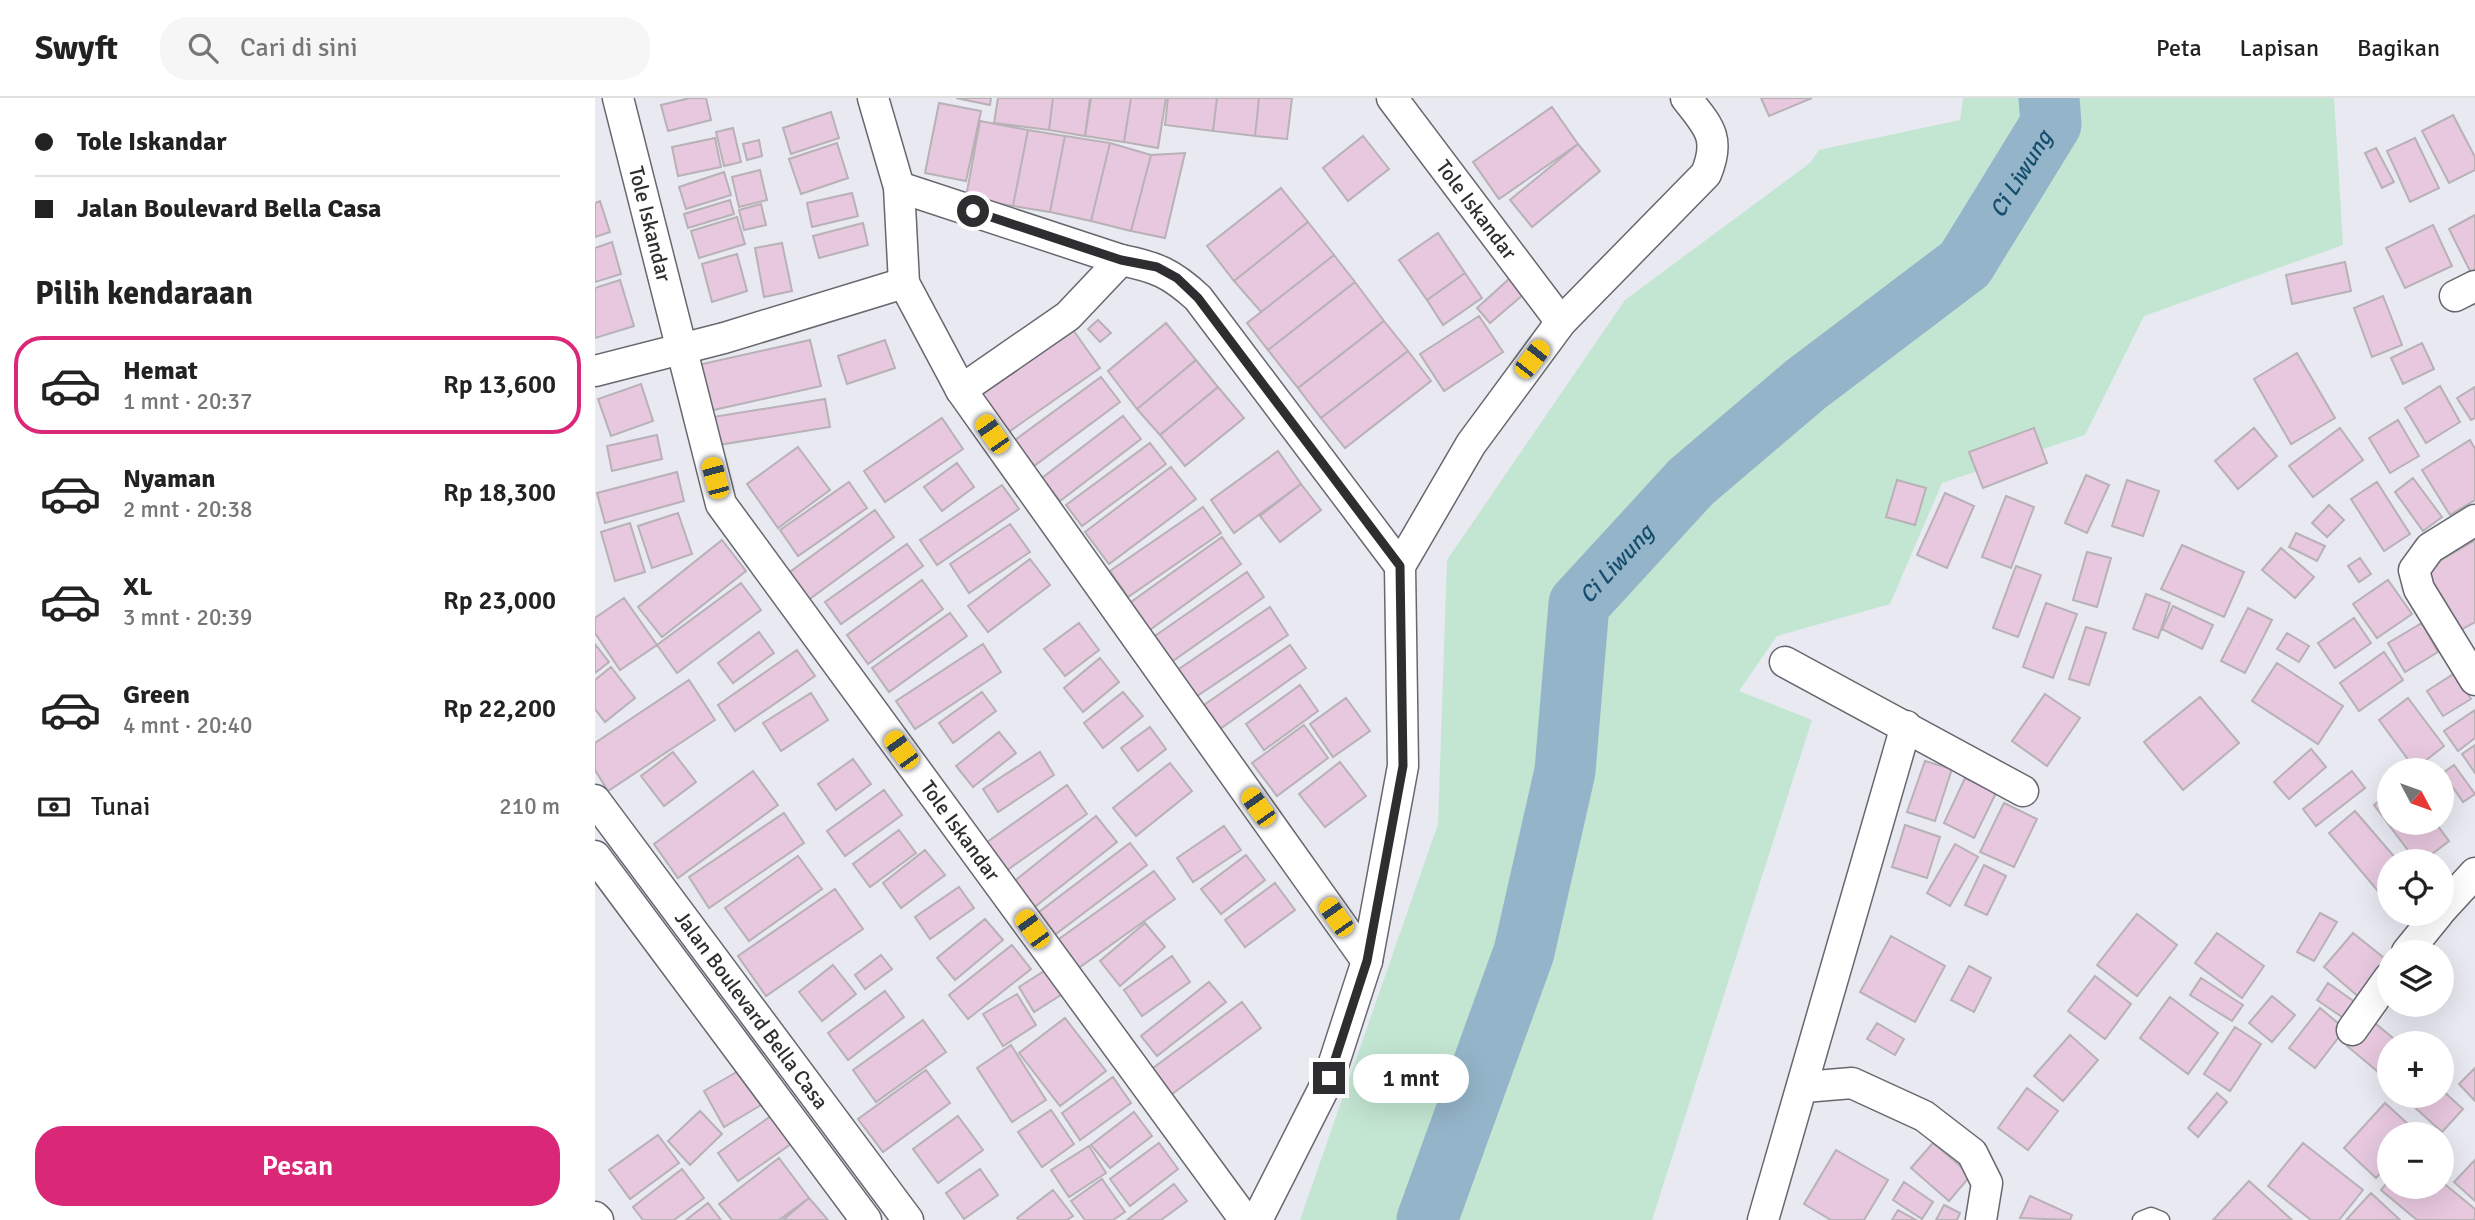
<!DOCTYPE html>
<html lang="id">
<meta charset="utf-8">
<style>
body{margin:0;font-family:Signika,sans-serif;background:#f6f6f6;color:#222;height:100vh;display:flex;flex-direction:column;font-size:26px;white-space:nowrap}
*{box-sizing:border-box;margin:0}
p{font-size:23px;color:#767676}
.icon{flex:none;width:38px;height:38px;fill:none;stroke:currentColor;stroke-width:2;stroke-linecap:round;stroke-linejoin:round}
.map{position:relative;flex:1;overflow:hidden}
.panel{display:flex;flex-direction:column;background:#fff;width:595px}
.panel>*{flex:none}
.guide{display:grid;align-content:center;height:154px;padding:0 35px;background:#fff}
.needle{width:46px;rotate:131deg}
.tools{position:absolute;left:1782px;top:660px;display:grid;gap:14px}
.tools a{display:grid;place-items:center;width:77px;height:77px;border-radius:50%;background:#fff;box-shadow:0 7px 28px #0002;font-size:35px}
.end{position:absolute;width:32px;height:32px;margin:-16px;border:9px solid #2e2e31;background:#fff;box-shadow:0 0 0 4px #fff}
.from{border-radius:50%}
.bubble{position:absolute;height:49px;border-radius:24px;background:#fff;box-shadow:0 7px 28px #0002;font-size:23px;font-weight:600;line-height:49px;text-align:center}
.car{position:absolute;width:21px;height:42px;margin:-21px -10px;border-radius:9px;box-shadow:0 0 5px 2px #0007;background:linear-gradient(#f5c518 24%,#345 0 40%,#f5c518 0 76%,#345 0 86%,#f5c518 0)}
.guide b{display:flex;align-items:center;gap:24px;height:66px;font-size:26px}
.guide b+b{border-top:2px solid #e0e0e0}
.guide i{width:18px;height:18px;background:#222}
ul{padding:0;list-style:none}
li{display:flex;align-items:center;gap:21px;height:98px;margin:0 14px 10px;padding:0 21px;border:4px solid transparent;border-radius:28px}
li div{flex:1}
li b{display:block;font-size:26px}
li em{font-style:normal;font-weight:600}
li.selected{border-color:#db2777}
li>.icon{width:63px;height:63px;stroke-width:1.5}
h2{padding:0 35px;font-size:32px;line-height:84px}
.pay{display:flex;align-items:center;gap:18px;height:77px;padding:0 35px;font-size:26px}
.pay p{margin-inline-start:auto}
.primary-button{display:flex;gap:14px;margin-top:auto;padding:14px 35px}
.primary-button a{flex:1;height:80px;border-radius:28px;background:#db2777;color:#fff;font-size:28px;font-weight:600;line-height:80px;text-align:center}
header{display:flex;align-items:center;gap:42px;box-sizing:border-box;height:98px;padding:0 35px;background:#fff;border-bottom:2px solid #e0e0e0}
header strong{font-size:33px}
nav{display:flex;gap:38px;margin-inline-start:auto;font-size:24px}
.search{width:490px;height:63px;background:#f6f6f6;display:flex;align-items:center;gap:18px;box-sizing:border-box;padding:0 24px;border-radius:28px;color:#767676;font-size:26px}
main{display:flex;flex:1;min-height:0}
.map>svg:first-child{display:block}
</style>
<header>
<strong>Swyft</strong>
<div class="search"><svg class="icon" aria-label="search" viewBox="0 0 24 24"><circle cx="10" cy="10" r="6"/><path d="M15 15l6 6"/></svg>Cari di sini</div>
<nav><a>Peta</a><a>Lapisan</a><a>Bagikan</a></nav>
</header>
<main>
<section class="panel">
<div class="guide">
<b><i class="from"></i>Tole Iskandar</b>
<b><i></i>Jalan Boulevard Bella Casa</b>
</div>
<h2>Pilih kendaraan</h2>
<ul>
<li class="selected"><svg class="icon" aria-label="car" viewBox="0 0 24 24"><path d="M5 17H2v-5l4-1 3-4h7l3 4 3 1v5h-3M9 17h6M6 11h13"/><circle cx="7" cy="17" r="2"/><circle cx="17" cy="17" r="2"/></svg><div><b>Hemat</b><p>1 mnt · 20:37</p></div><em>Rp 13,600</em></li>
<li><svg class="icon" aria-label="car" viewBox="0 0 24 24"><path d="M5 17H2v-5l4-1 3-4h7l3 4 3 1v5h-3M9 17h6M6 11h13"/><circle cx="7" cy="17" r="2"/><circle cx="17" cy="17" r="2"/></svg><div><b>Nyaman</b><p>2 mnt · 20:38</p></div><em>Rp 18,300</em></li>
<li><svg class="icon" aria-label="car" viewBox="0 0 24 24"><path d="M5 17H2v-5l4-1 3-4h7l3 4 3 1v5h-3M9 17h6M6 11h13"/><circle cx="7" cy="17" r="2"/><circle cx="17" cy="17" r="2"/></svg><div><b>XL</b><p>3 mnt · 20:39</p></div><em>Rp 23,000</em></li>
<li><svg class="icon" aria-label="car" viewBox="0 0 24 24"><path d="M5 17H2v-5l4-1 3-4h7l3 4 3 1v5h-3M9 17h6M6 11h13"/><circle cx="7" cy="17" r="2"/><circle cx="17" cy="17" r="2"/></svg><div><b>Green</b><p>4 mnt · 20:40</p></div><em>Rp 22,200</em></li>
</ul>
<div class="pay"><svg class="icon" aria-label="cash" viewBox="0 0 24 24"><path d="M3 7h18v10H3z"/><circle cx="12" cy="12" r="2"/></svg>Tunai<p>210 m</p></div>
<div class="primary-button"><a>Pesan</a></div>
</section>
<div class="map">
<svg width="1880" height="1122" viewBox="0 0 1880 1122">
<rect width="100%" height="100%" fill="#e8e9f1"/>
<path fill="#c3e6d2" d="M1368 0H1739L1748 147 1549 218 1490 337 1347 385 1295 506 1182 538 1144 593 1217 622 1057 1122H705L843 726 852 462 1030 202 1215 65 1224 52 1365 22Z"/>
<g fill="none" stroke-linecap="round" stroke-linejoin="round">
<path stroke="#94b4c9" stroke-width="61" id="s1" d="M832 1122 929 854 970 673 984 506 1096 384 1210 287 1370 166 1456 26 1454 0"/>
</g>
<path fill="#e7c8df" stroke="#b8b1b6" stroke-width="2" d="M95 0H111L116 22 73 33 66 7Z
M361 0H396L395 7Z
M403 0H458L454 32 399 25Z
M458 0H495L490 38 454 32Z
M496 0H536L529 44 490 38Z
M536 0H571L563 50 529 44Z
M573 0H622L618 33 570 27Z
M622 0H664L660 38 618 33Z
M664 0H697L692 41 660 38Z
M1166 0H1217L1174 18Z
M344 5 386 13 371 83 330 75Z
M957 9 983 46 904 101 878 64Z
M236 14 244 40 196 56 188 30Z
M1858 17 1880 59V72L1854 85 1827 33Z
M385 23 433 32 418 108 371 99Z
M138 30 146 64 129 68 121 34Z
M433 32 470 38 455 114 418 108Z
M470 38 515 45 496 123 455 114Z
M768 38 794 71 753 103 728 70Z
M120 40 126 69 83 78 77 49Z
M1820 40 1844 90 1815 104 1792 53Z
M164 42 167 58 152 62 148 46Z
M242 45 253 80 206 96 194 61Z
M515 45 556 57 536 133 496 123Z
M983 46 1005 73 937 129 915 102Z
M1781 50 1799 84 1787 90 1770 55Z
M590 55 570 140 536 133 556 57Z
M165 72 172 102 144 109 137 79Z
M129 74 136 97 91 111 84 89Z
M686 90 713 124 639 183 612 148Z
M257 95 263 118 217 129 212 105Z
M135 102 139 116 93 130 89 116Z
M5 103 15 134 0 139V105Z
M166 106 171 127 149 132 144 112Z
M1880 117V178L1878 179 1854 131Z
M142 119 150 146 104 160 96 133Z
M713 124 739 157 666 214 639 183Z
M268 125 273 147 224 160 218 138Z
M1838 127 1857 168 1810 190 1791 150Z
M843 135 870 175 832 202 804 162Z
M17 144 26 176 0 184V150Z
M187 145 197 193 169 199 160 150Z
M142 156 152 193 117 204 107 166Z
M739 157 760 184 673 252 652 225Z
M1750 164 1756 193 1697 206 1691 177Z
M870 175 887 200 848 227 832 202Z
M914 181 929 196 895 225 882 210Z
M25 182 39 228 0 240V190Z
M760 184 789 223 703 290 673 252Z
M1788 198 1807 247 1777 259 1759 210Z
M884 218 908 254 849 293 825 256Z
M503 222 516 235 505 244 493 231Z
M789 223 813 253 726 320 703 290Z
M571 225 601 262 542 311 513 273Z
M476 229 505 270 408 338 380 298Z
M215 242 226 288 114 313 103 267Z
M290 242 300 270 252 286 243 258Z
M1827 245 1839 271 1808 286 1796 260Z
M813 253 836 283 750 350 726 320Z
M1702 255 1740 320 1696 346 1659 281Z
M601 262 623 289 565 337 542 311Z
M506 279 525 304 439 368 420 342Z
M46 286 58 323 16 338 3 301Z
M1845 288 1865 324 1831 345 1810 310Z
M623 289 649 320 590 368 565 337Z
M1880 289V320L1876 322 1862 300Z
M230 301 235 329 117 348 112 320Z
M528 318 546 341 465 403 447 380Z
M347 320 368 351 290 404 269 373Z
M1803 322 1824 358 1795 375 1774 340Z
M1439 330 1452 365 1388 390 1374 354Z
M1659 330 1682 358 1643 391 1620 363Z
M1745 330 1768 362 1718 399 1694 368Z
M62 337 67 361 17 373 12 348Z
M1875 342 1880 351V402L1855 417 1827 372Z
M555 345 571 366 487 428 471 407Z
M203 349 235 392 183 430 152 386Z
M683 353 706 386 639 435 616 402Z
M362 365 379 389 347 413 329 389Z
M576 369 601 401 514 466 490 434Z
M82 374 89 403 10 425 2 395Z
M1491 377 1514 387 1492 435 1470 425Z
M1818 380 1847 419 1828 433 1800 394Z
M1302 382 1331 390 1320 427 1291 419Z
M1532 382 1564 393 1548 438 1517 428Z
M254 384 272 410 203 458 185 432Z
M1782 384 1815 436 1789 453 1756 401Z
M706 386 726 412 685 444 665 418Z
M407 387 424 411 342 467 325 442Z
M1350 395 1379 408 1352 470 1322 457Z
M1411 398 1439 409 1416 470 1387 459Z
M1734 407 1749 422 1732 439 1717 425Z
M608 409 626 435 533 499 515 473Z
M280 412 299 439 212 503 192 476Z
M83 415 97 456 57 470 43 428Z
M35 425 50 474 20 483 6 434Z
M415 426 435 454 374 495 355 466Z
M1701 435 1730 448 1722 463 1694 449Z
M627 439 646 466 549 536 529 509Z
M127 442 151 473 67 539 43 509Z
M1880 442V524L1864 533 1828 473Z
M312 446 328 468 246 526 230 504Z
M1587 447 1649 474 1629 519 1566 491Z
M1686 450 1719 479 1700 500 1667 472Z
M1492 454 1516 460 1502 509 1478 502Z
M1765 460 1776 476 1764 484 1753 468Z
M435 461 455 487 393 534 373 508Z
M1421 468 1446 477 1423 539 1398 530Z
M652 474 669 499 575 565 557 540Z
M327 482 348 511 273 566 252 537Z
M1793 482 1817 516 1782 540 1758 506Z
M146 485 166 512 82 575 62 547Z
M1551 496 1575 505 1563 540 1538 531Z
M29 500 62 547 25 572 0 535V520Z
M1451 505 1482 516 1458 580 1428 569Z
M1578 508 1618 527 1607 551 1567 531Z
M675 509 693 537 596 602 578 575Z
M1653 510 1677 522 1650 575 1626 563Z
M355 515 372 538 294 594 277 570Z
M1759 520 1776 545 1740 570 1723 545Z
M484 525 504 552 470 578 449 551Z
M1827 525 1843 554 1810 574 1793 545Z
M1491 529 1511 535 1494 587 1474 581Z
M164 534 179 555 138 585 123 565Z
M1692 535 1714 548 1704 564 1682 551Z
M0 546 14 564 0 575Z
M388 546 406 574 320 631 301 603Z
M695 547 711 570 625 631 609 607Z
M202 552 220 578 140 633 123 607Z
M1789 554 1808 582 1764 613 1745 585Z
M505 560 524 584 488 614 469 590Z
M1682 565 1748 608 1723 646 1657 603Z
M16 569 40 600 10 624 0 611V582Z
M1860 575 1876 601 1848 618 1832 593Z
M94 582 120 622 13 693 0 672V645Z
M705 587 723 613 669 652 651 626Z
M387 594 401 613 358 645 344 625Z
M528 594 548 618 508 650 489 625Z
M216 595 233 622 186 653 168 625Z
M1450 596 1485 620 1452 668 1417 643Z
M1605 599 1644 645 1588 692 1549 644Z
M751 600 775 633 738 659 715 626Z
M1813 600 1849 648 1820 671 1784 622Z
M1880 612V640L1863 653 1849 633Z
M709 627 733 660 682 698 657 665Z
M555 629 571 651 543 673 526 650Z
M404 634 421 655 378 689 361 668Z
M1880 647V675L1867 656Z
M1716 651 1731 669 1694 701 1679 684Z
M78 654 101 684 69 708 46 678Z
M445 654 459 677 403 714 388 691Z
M258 661 276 686 241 712 223 686Z
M1330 663 1357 671 1340 723 1312 714Z
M745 664 771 698 730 729 704 696Z
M575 665 597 693 541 738 518 710Z
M1859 667 1880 696 1868 704 1848 675Z
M158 673 183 707 83 780 59 746Z
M1757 673 1770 690 1721 728 1708 711Z
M1370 680 1401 695 1379 740 1349 725Z
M472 687 492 716 408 775 388 747Z
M289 692 307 717 250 758 232 733Z
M1794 696V724H1840L1854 743 1828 763H1821L1779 707Z
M1409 705 1442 721 1419 769 1385 754Z
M1760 713 1803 763H1794V794L1788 799 1734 735Z
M189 715 209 745 114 810 94 779Z
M501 718 522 744 432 815 412 789Z
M1310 727 1345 739 1332 780 1297 769Z
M629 728 646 752 598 784 582 760Z
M304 732 321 755 275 789 258 766Z
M535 745 552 767 453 842 436 820Z
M1360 746 1383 759 1355 808 1332 795Z
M330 752 350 777 306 810 288 785Z
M651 757 670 782 626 816 606 791Z
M203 758 227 791 154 843 130 810Z
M1389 767 1411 778 1392 817 1370 807Z
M559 773 580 801 478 874 457 846Z
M680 785 700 812 650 849 630 822Z
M364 789 379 810 335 841 320 819Z
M240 791 268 831 171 898 143 858Z
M1725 815 1742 824 1719 863 1702 854Z
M1542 816 1582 847 1542 898 1502 867Z
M390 821 408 842 360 882 342 860Z
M550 825 570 849 525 888 505 863Z
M1622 835 1669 868 1647 900 1600 865Z
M1758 835 1794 864 1765 900 1729 869Z
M1296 838 1350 868 1320 924 1265 894Z
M417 847 436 871 373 921 354 897Z
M286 857 297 871 270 891 260 877Z
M577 858 595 884 547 918 529 892Z
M238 867 261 896 227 923 204 894Z
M1374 868 1396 880 1379 914 1356 902Z
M454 870 469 895 439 914 424 889Z
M1500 878 1536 906 1510 941 1473 913Z
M1606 880 1648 907 1637 923 1595 897Z
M614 884 631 904 562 958 546 938Z
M1733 885 1764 907 1753 923 1722 902Z
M290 893 309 919 253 962 233 935Z
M422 896 441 927 408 948 388 916Z
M1677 898 1700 917 1677 944 1654 925Z
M1575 899 1623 935 1593 976 1545 940Z
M647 904 666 930 573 999 554 973Z
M1725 910 1750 931 1720 970 1694 950Z
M470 920 511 973 465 1008 424 955Z
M1775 921 1804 945H1794V983L1752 948Z
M328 922 351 954 281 1004 258 972Z
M1282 925 1309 941 1300 957 1272 941Z
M1640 929 1666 946 1635 993 1609 976Z
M1475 937 1503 962 1468 1003 1439 978Z
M416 947 451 1002 417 1024 382 970Z
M1880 970V1003L1864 986Z
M145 972 166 1007 129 1029 109 993Z
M331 972 355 1005 288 1054 263 1021Z
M518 979 536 1005 485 1042 467 1015Z
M1432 990 1463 1013 1433 1052 1403 1030Z
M1846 991 1868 1011 1847 1034 1816 1006 1824 998H1846Z
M1622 995 1632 1004 1603 1039 1593 1030Z
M1790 1005 1823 1035 1794 1036V1066L1781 1080 1749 1050Z
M456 1012 479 1046 447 1069 423 1034Z
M105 1013 127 1036 95 1067 73 1043Z
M539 1014 557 1038 515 1070 496 1047Z
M176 1018 196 1046 143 1083 123 1055Z
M363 1018 388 1052 343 1085 318 1051Z
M63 1037 84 1065 35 1101 14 1072Z
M564 1045 583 1071 535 1108 515 1081Z
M1338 1045 1376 1077 1354 1103 1316 1070Z
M1708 1045 1768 1092 1744 1122H1716L1673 1088Z
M494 1048 511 1075 474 1099 456 1072Z
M1241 1052 1293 1082 1269 1122H1236L1209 1106Z
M184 1060 214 1100 184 1122H137L124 1106Z
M1880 1062V1103L1859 1084Z
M87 1071 109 1100 79 1122H48L38 1109Z
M385 1071 403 1097 369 1121 351 1095Z
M507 1081 530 1114 518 1122H490L476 1103Z
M1794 1082V1088H1846V1083L1880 1111V1122H1822L1786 1092Z
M1654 1083 1697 1122H1618Z
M1309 1084 1338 1104 1327 1121 1298 1102Z
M579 1086 592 1103 566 1122H532Z
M458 1092 478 1118 472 1122H424L422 1120Z
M1776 1095 1805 1122H1751Z
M1435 1098 1477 1117 1475 1122 1425 1120Z
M214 1100 233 1122H188Z
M113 1105 126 1122H91Z
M1349 1107 1365 1115 1362 1122H1341Z
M1303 1112 1321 1122H1297Z"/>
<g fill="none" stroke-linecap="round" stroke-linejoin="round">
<defs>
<path id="service" d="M1546 1122 1556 1118 1566 1122"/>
<g id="minor">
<path id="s2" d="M23 0 126 406 650 1122"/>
<path d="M278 0 304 89 309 185 366 292 772 863"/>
<path id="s3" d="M797 0 966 224"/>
<path d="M304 89 526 162C561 169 576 175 603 200L805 468"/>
<path d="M1860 198 1880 188"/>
<path d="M0 273 129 240 309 185"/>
<path d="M366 292 473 218 526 162"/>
<path d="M1880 422 1835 450 1819 472 1824 491 1880 582"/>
<path d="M1190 564 1428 693"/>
<path id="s4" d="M0 702 313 1122"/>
<path d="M0 758 271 1122"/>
<path d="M1846 812 1880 775"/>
<path d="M1812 854 1843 816"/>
<path d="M1757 932 1794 880"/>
<path d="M1209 989 1257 985 1329 1018 1377 1055 1392 1085 1386 1122"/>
<path d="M0 1119 3 1122"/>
<path d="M662 1122 734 980 772 863 808 668 805 468 876 346 966 224 1111 76C1126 40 1114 29 1091 0"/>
<path d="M1168 1122 1311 628"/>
</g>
</defs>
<use href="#service" stroke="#67686f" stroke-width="19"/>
<use href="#minor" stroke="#67686f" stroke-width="33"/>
<use href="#service" stroke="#fff" stroke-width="16"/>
<use href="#minor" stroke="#fff" stroke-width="30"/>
</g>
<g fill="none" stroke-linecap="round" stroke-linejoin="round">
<path stroke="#2e2e31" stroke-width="9" d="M378 113 526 162 562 169 582 180 603 200 805 468 808 668 772 863 734 980"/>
</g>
<g text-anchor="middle" stroke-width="6" stroke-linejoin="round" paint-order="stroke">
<g font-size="21" fill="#2e2e31" stroke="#e8e9f1">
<text dy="7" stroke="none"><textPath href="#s3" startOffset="140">Tole Iskandar</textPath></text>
<text dy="7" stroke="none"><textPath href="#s2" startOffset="130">Tole Iskandar</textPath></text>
<text dy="7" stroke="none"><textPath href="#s2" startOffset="824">Tole Iskandar</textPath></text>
<text dy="7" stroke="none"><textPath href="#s4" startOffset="262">Jalan Boulevard Bella Casa</textPath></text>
</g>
<g font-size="23" font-style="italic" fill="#154e6d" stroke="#e8e9f1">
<text dy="8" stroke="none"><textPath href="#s1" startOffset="1260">Ci Liwung</textPath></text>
<text dy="8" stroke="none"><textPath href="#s1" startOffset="693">Ci Liwung</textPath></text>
</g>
</g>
</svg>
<div class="tools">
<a><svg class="needle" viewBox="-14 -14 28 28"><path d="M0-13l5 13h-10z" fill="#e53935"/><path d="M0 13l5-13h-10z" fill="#767676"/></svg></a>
<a><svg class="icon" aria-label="locate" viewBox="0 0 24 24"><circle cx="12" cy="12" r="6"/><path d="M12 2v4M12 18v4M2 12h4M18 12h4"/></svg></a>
<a><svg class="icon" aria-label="layers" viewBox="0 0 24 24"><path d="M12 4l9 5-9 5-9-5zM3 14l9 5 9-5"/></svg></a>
<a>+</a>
<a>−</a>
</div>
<i class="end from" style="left:378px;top:113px"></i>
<i class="end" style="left:734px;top:980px"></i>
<div class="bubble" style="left:758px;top:956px;width:116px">1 mnt</div>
<i class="car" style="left:937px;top:261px;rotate:38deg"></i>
<i class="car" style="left:397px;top:336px;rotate:325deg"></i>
<i class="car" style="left:120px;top:380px;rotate:345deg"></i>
<i class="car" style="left:306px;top:652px;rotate:324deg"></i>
<i class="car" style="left:663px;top:709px;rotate:325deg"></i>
<i class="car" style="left:741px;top:819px;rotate:325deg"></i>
<i class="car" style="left:437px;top:831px;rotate:324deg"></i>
</div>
</main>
